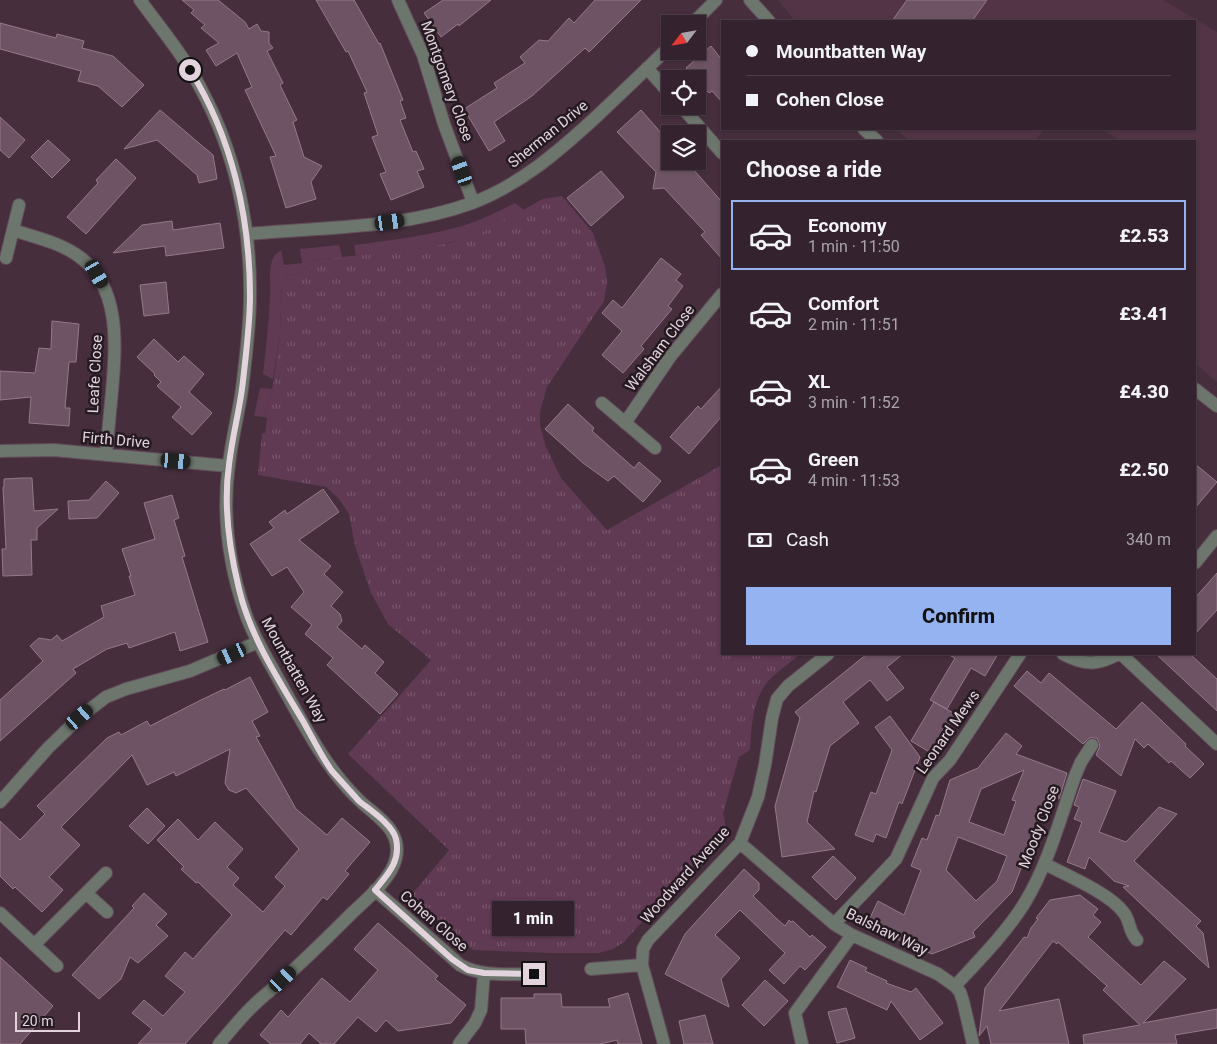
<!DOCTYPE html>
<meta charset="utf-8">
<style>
body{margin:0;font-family:Roboto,sans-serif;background:#3c2a36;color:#f1f3f6;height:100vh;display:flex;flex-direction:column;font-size:19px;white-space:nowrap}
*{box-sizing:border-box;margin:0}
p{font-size:16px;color:#a9a4aa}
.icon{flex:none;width:28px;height:28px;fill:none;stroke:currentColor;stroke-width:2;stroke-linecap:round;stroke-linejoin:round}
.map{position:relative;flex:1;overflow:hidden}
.drawer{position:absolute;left:721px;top:140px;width:475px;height:515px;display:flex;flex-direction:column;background:#34222e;border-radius:0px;box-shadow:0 1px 4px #0004,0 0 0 1px #4e3f4a}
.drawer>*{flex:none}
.banner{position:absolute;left:721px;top:20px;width:475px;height:110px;border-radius:0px;box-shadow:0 1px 4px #0004,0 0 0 1px #4e3f4a;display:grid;align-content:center;height:110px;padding:0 25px;background:#34222e}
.needle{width:32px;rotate:239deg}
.tools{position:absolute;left:661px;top:15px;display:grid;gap:10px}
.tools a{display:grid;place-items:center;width:45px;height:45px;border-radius:0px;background:#34222e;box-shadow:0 1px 4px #0004,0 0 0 1px #4e3f4a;font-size:25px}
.scale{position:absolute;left:15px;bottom:12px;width:65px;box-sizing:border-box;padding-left:5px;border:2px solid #e3d3dc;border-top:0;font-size:14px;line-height:18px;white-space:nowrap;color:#e3d3dc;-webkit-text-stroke:4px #251a21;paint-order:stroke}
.end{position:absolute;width:22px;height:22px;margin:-11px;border:6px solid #e3d3dc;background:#111;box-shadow:0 0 0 2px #111}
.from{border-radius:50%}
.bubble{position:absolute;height:35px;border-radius:0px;background:#34222e;box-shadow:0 1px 4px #0004,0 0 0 1px #4e3f4a;font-size:16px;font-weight:800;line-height:35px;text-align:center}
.car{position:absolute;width:15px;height:30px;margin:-15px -8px;border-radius:6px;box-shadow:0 0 4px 1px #0007;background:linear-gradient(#222 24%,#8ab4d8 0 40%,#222 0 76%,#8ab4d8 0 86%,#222 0)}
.banner b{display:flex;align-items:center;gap:18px;height:48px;font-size:19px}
.banner b+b{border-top:1px solid #4e3f4a}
.banner i{width:12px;height:12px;background:#f1f3f6}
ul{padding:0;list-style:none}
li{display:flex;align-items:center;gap:15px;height:70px;margin:0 10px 8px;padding:0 15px;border:2px solid transparent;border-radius:0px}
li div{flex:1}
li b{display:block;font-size:19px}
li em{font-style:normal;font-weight:800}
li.selected{border-color:#95b2f1}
li>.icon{width:45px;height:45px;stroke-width:1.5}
h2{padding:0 25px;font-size:22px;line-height:60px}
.pay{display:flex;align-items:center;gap:12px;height:55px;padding:0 25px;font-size:19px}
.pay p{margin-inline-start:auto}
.action{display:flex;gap:10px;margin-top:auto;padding:10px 25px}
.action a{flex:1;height:58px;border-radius:0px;background:#95b2f1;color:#111;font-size:20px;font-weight:800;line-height:58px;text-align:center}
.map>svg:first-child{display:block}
</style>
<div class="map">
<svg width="1217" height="1044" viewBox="0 0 1217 1044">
<defs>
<pattern id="park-tufts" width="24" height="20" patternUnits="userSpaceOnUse" patternTransform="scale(1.25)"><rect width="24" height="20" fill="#603952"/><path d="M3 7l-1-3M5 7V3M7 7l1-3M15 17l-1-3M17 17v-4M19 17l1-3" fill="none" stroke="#77556a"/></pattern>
</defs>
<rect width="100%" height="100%" fill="#462e3d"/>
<path fill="#533447" d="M778 0H1163L1217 32V382L1195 363V141H1120L1102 129H1195V21H795Z
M896 129H1044L1035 141H909Z"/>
<path fill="#603952" d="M515 203 524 210C510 218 496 226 482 232 442 249 398 251 356 256L354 245C391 240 429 236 465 225 483 219 499 211 515 203Z
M339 245 342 257 314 260 301 273 289 275 282 285 280 332 273 379 263 374C266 348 269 322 270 296 271 285 268 272 272 261 273 256 277 253 281 250L284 265 302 263 300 249Z
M260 388 272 389 264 417 254 416Z"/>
<path fill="url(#park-tufts)" d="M562 196 593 233 605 266 607 283 604 301 547 387 540 412V426L546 447 561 478 607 530 722 465V654H800C791 662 779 670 770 679 752 699 752 725 750 750L739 757 723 813 726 828 624 942 613 949 599 953H550L473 950 419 903 414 897V892L449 850 348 754 431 660 388 624 371 593 355 546 349 514 339 499 326 487 258 475 262 434 265 433 267 418 264 417 273 385 280 332 282 285 289 275 301 273 314 260 416 249 450 243 482 232 543 199Z"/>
<path fill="#6d5363" stroke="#96798a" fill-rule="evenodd" d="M182 0H218L245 22 249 29 257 24 261 31 269 32V43L273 48 267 51 283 83 280 85 297 120 293 122 304 157 322 166 311 182 316 199 286 208 270 157 276 156 245 90 252 87 237 53 216 66 206 50 219 43 201 28 205 25 191 13 194 10Z
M316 0H354L379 44 380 43 403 100 400 101 406 118 400 120 413 152 416 151 424 169 417 171 424 187 391 200 380 174 386 172 372 137 378 135 364 93 367 92 348 51 346 52Z
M443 0H491L459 26 458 24 441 37 424 13Z
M595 0H641L589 52 585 48 532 96 494 122 505 141 489 151 464 109 497 88 494 83 525 63 520 57 539 40 548 41 569 18 574 23Z
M907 0H987L972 21H892Z
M0 23 56 38 57 34 84 41 82 48 113 56 144 85 122 107 98 86 78 81 81 71 0 49Z
M711 46 722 60V102L712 91 709 93 686 68Z
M160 110 213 155 217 179 199 183 197 175 157 140 124 149Z
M641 110 670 143V161H686L722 202V259L701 235 705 232 664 188 653 189 656 172 617 132Z
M0 117 25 140 9 158 0 150Z
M48 140 70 160 52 178 31 157Z
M116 159 136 178 86 234 67 217 98 183 96 180Z
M601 171 624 197 591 226 567 198Z
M172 221 173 230 220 223 224 248 166 256 165 246 113 253 142 225Z
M661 258 681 274 676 280 683 286 668 306 672 309 641 346 644 349 623 373 602 355 622 331 602 313 613 300 622 308Z
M166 282 169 313 144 316 140 285Z
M52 321 79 324 76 362H69L65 408H70L69 426 29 423 31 397 0 400V371L35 373 39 348 51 349Z
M154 339 178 362 184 356 204 374 189 392 212 413 192 435 172 417 181 407 157 386 161 382 154 375 155 374 137 357Z
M722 386V416L689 454 670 437 698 406 701 409Z
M568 404 594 428 592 431 634 468 639 462 661 481 643 502 614 476 608 481 583 463 545 429Z
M1195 464 1217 482 1195 508Z
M22 478H32L34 511 58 509 37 528V540H31L32 575 3 576 2 549H6L3 487H4V479Z
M106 481 119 493 97 518 69 519 68 501 89 500Z
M323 489 339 512 299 540 331 566 324 574 343 592 331 606 340 614 342 621 337 627 362 649 365 645 384 662 375 673 398 694 380 714 327 665 333 658 305 634 312 625 291 607 304 592 287 567 272 576 250 544 274 528 269 522 285 510 287 514Z
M172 495 179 518 174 520 185 556 182 557 208 642 180 651 175 632 129 648 127 643 107 649 73 669 76 673 0 741V700L43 661 30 646 39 638 51 640 57 635 62 641 104 617 101 606 135 595 129 576H131L122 549 155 539 144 503Z
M1217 573V610L1195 634V598Z
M867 654H903L887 667 904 688 887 701 870 680 843 702 859 723 830 746 816 792 814 791 807 822 835 849 782 857 775 806 800 718 795 712Z
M947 654H998L985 676 971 668 947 709 930 700 955 658Z
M1156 654H1190L1217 679V711Z
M1027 671 1041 683 1049 673 1116 729 1142 702 1186 744 1185 746 1204 764 1190 778 1171 761 1169 763 1148 744 1144 748 1135 739 1121 776 1096 755 1100 746 1097 738H1089L1083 744 1014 686Z
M250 677 268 712 252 721 260 736 256 737 296 809 327 835 342 818 370 842 345 871 349 874 327 900 323 897 291 935 285 930 222 1003 185 1044H138L152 1029 132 1013 144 1000 163 1016 185 992 165 976 185 952 193 959 232 915 198 882 196 883 181 869 184 867 157 840 178 819 198 840 215 822 243 849 227 867 239 878 233 885 263 912 285 886 275 877 299 849 246 788 236 793 229 790 225 783 230 749 176 776 174 772 147 785 132 755 61 827 80 845 49 877 63 890 42 912 15 887 13 889 0 876V821L20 840 45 814 37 806 107 738 119 732 121 735 147 721 150 726 199 701 224 689 225 690Z
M934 702 955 714 942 737 946 739 936 756 911 741Z
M890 716 920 757 902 804 899 802 886 838 876 834 873 842 855 835 871 792 876 794 892 750 875 727Z
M1006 733 1022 746 1016 754 1067 773 1059 799 1049 795 1012 892 973 932 975 937 932 954 885 934 867 924 878 901 904 915 921 870 911 866 922 838 927 840 936 815 939 816 950 780 978 768ZM1024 770 1012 800 1016 801 1004 835 969 822 981 789ZM958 837 1007 856 997 881 976 901 946 870Z
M1083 779 1116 791 1099 832 1126 842 1159 807 1177 814 1134 861 1201 921 1196 926 1203 933 1209 968 1123 887 1129 886 1114 881 1089 857 1085 869 1067 862 1082 822 1074 819 1079 807 1074 805Z
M147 808 165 826 148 844 129 826Z
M833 856 856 878 836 900 812 877Z
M744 869 759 883V890L753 896 777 919 785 926 789 920 791 922 793 921 810 937 812 935 826 947 805 970 800 966 784 984 769 970 785 953 740 910 715 935 740 958 721 979 729 1007 665 974 685 934Z
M144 893 167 914 156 925 168 936 138 963 130 957 121 979 99 999 72 975 134 908 132 906Z
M1080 895 1098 909 1093 915 1101 922 1088 937 1141 985 1164 961 1186 979 1143 1023 1217 1009V1028L1175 1035 1177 1044H1084L1083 1035 1140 1025 1103 990 1107 986 1058 942 1057 944 1053 941 999 1011 1059 999 1069 1044H991L987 1026 979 1036 985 988 1024 937 1027 938 1031 928 1038 919 1036 918 1050 900Z
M378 923 438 976 435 979 466 1005 451 1023 398 1031 386 1020 376 1032 358 1017 334 1044H321L309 1033 300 1044H271L260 1035 281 1010 288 1017 322 978 350 1002 378 970 354 949Z
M0 957 53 1006 20 1044H0Z
M850 960 867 968 865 971 887 981 886 983 911 992 916 988 943 1023 920 1040 891 1001 887 1010 837 987Z
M765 980 788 1001 764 1026 742 1005Z
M628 993 642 1044H618L617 1040 600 1044H526L525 1029H501V998H534V994H561L562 1007H610L608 999Z
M846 1008 855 1038 837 1043 828 1012Z
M705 1015 713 1044H684L679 1021Z"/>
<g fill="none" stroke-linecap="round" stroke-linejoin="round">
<defs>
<path id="minor" d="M140 0C161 29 185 57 201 89 235 152 251 225 250 297 250 325 246 354 243 381 240 409 232 436 229 464 222 513 229 565 245 612 253 637 268 659 280 682 303 723 325 768 360 801 377 817 402 830 396 858 392 878 366 900 352 913 329 936 306 959 282 980 274 988 264 995 255 1004 242 1016 231 1030 219 1044
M398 0 423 55 444 124 473 202
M750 0 769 21
M692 24 716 0
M647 68 670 94
M681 106 722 153
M864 129 877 141
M13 230C34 237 58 242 77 255 121 285 116 344 112 391 110 412 108 434 106 455
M247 234C322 227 401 229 472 203 520 185 559 151 596 117 621 93 646 70 670 46
M6 258 19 205
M1195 389 1217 406
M602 403 655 448
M625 423 670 357 722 294
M0 451 54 450 228 466
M1195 563 1217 536
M1063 654C1084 665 1097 666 1118 654
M1121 654 1217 744
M0 802 48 748 80 717 106 697 126 689 190 671 258 642
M740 843 834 924 852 935 938 974 955 986 960 992 963 1001 973 1044
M1045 864C1066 875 1111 894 1124 913 1131 922 1128 931 1137 940
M375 890 460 965C482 977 509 974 534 974
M86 893 107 912
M0 913 57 966
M834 924 896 859 933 778 950 760 1020 654
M34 945 106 873
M591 969 642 965
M955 986C979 960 1005 934 1024 904 1048 865 1060 819 1075 776L1081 762 1092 745
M459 1044 475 1023 481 1010 484 973
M664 1044 642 965 643 949 648 940 740 843 758 797 765 765 772 718 777 699 788 686 828 654
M802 1044 795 1013 852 935"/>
</defs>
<use href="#minor" stroke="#624c5a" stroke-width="14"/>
<use href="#minor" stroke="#6c766c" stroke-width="12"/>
</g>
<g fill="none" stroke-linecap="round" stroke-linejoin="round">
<path stroke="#e3d3dc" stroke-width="6" d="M190 70C232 137 250 218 250 296 250 324 246 353 243 381 240 409 232 437 229 465 223 506 229 548 239 589 250 636 278 679 303 721 312 737 321 756 332 771 341 781 350 791 359 801 370 810 393 825 396 839 401 861 388 874 375 890L452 959 468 970 484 973 534 974"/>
</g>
<g text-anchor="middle" stroke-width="5" stroke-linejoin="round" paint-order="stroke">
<g font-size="15" fill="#e3d3dc" stroke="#251a21">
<text transform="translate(447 81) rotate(70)" y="5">Montgomery Close</text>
<text transform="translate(548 134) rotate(-39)" y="5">Sherman Drive</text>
<text transform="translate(660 348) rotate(-53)" y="5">Walsham Close</text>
<text transform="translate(95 374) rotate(-87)" y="5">Leafe Close</text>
<text transform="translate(116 440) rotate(5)" y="5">Firth Drive</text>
<text transform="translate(294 670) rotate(61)" y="5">Mountbatten Way</text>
<text transform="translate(948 732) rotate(-55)" y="5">Leonard Mews</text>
<text transform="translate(1039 827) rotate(-69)" y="5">Moody Close</text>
<text transform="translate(685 875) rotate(-48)" y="5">Woodward Avenue</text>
<text transform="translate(434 921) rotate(41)" y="5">Cohen Close</text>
<text transform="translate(887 932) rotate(26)" y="5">Balshaw Way</text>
</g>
</g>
</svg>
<div class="tools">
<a><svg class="needle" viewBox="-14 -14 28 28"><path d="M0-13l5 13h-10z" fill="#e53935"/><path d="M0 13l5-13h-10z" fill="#a9a4aa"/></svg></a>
<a><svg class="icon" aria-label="locate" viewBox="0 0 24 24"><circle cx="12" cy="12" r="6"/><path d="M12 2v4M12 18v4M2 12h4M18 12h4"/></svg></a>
<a><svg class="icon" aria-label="layers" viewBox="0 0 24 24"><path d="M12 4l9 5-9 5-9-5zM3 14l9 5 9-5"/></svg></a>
</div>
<div class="scale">20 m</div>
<i class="end from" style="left:190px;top:70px"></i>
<i class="end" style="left:534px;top:974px"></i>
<div class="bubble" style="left:492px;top:901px;width:82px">1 min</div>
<i class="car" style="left:462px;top:171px;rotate:340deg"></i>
<i class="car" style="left:390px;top:222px;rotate:82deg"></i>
<i class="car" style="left:97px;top:274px;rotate:150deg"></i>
<i class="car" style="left:176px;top:461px;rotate:95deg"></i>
<i class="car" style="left:232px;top:654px;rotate:245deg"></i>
<i class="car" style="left:80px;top:717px;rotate:49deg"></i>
<i class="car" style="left:283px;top:979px;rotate:47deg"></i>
<div class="banner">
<b><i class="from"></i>Mountbatten Way</b>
<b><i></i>Cohen Close</b>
</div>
<section class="drawer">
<h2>Choose a ride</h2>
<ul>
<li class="selected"><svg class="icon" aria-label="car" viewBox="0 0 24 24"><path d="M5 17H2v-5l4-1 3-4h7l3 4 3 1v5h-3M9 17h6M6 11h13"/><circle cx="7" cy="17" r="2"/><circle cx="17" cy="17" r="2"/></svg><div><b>Economy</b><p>1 min · 11:50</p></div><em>£2.53</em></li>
<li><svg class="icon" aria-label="car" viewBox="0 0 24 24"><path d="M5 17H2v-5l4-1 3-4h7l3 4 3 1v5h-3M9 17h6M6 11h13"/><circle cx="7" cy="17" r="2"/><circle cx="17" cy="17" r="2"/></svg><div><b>Comfort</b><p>2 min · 11:51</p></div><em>£3.41</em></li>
<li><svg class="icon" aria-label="car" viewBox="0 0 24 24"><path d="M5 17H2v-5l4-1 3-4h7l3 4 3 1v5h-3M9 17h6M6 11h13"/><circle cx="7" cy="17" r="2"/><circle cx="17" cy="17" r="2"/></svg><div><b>XL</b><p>3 min · 11:52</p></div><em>£4.30</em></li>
<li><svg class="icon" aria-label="car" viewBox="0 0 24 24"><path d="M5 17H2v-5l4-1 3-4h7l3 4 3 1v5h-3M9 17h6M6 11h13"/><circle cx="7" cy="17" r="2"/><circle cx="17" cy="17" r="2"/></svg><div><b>Green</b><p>4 min · 11:53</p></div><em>£2.50</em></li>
</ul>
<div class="pay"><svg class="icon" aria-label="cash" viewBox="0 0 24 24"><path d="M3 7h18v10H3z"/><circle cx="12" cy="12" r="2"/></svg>Cash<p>340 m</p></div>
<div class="action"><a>Confirm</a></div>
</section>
</div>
